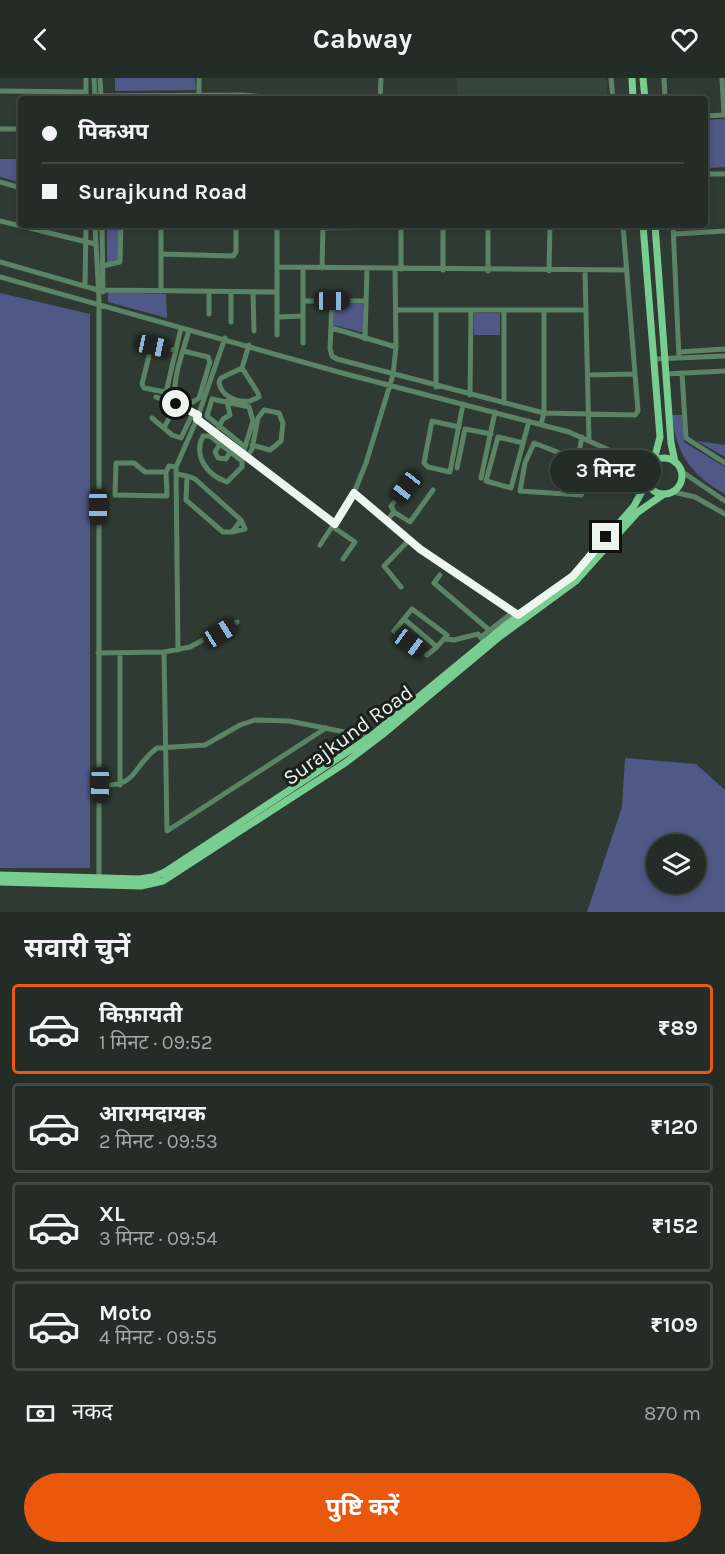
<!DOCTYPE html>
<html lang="hi">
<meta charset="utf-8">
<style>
body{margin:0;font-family:Karla,"Noto Sans Devanagari",sans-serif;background:#2b342e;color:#f1f3f6;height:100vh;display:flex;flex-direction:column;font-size:22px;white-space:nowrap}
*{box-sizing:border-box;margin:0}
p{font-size:20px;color:#a3a7a7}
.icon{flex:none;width:33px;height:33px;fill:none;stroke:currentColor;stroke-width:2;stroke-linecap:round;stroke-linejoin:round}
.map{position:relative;height:834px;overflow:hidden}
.sheet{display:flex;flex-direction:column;background:#232c26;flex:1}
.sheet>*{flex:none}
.top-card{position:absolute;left:18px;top:18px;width:690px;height:132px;border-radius:6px;box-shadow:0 3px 9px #0003,0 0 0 2px #404843;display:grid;align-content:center;height:132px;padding:0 24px;background:#232c26}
.buttons{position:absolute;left:646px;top:756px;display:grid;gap:12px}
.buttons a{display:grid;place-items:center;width:60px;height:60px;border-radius:50%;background:#232c26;box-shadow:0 3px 9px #0003,0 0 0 2px #404843;font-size:30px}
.end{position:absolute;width:27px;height:27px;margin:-14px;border:8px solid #edf5ef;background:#111;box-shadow:0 0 0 3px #111}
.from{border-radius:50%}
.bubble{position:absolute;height:42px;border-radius:21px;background:#232c26;box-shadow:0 3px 9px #0003,0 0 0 2px #404843;font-size:20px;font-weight:700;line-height:42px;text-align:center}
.car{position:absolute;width:18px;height:36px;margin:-18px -9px;border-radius:8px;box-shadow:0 0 4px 2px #0007;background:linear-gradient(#222 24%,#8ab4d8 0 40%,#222 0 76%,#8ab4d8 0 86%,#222 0)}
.top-card b{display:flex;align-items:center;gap:21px;height:57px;font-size:22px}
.top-card b+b{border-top:2px solid #404843}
.top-card i{width:15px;height:15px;background:#f1f3f6}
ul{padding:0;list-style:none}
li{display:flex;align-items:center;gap:18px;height:90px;margin:0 12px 9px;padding:0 12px;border:3px solid #404843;border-radius:6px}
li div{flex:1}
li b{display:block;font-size:22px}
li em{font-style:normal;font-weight:700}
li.active{border-color:#ea580c}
li>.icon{width:54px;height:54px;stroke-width:1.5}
h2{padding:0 24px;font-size:27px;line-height:72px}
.pay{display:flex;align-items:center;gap:15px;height:66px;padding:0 24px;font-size:22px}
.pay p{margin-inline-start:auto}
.cta{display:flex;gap:12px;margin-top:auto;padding:12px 24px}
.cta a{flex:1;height:69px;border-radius:36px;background:#ea580c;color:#fff;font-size:24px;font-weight:700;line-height:69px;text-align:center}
header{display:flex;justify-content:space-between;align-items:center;height:78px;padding:0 24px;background:#232c26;font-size:27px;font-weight:700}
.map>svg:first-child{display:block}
</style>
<header><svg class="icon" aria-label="back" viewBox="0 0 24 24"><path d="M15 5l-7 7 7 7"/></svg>Cabway<svg class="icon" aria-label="heart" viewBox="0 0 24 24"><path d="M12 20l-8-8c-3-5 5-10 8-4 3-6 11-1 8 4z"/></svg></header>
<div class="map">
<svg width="725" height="834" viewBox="0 0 725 834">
<rect width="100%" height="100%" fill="#2f3b32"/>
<path fill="#354639" d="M457 0H606L608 21H457Z"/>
<path fill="#4f5886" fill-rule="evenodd" d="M115 0H195L196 12 115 13Z
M725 41V89L705 90V42Z
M0 81H21V105L0 99Z
M107 147H119V184H107Z
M108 214 166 216 167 240 108 224Z
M0 215 90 236V790H0Z
M334 226H363L364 255 334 247Z
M474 235H500V257H474Z
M672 337H682L684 364 725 389V416C691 397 676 376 672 337Z
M697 363 725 367V379Z
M625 680 696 686 725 712V834H587L622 729ZM657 766H696V806H657Z"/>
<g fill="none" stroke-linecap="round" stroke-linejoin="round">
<path stroke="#5b8365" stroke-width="5" d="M86 0V21
M94 0 95 19
M100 0 101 19
M611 0 613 21
M664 0 665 21
M722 0 724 37
M0 13 86 14
M199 17V0
M95 18 243 17 288 21
M380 21 381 0
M705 38 725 37
M0 51H21
M705 96H725
M0 104 21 110
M0 143 95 166
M95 147 99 222V802
M102 147 103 214
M161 147V213
M401 147V191
M673 147 679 280
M323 150 401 149
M674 156 725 153
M161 176 233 178 236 174V147
M0 184 98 212
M102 188 120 184 121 147
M277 189 627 192
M303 189V265
M322 190 323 149
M443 192V147
M488 193V147
M549 193 550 147
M585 193 589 363
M0 199 342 295 569 354 622 378 646 396
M85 208 86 147
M103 212 277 214
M209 213V236
M253 214 254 253
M303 223H366
M332 223 330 271 332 278 337 281 544 335 635 337 638 333 623 147
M396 232H586
M436 232V309
M277 239 303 238
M231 244V214
M332 250 396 269
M277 257V147
M365 261 367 191
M175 272 153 268 151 270 142 306 144 310 165 314 167 310 181 250
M183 273 208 279 210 284 199 320 193 324 175 315C174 295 184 271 189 252
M679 274 725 271
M654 281 725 278
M242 290 258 315 259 319 250 323C236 325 221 318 219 304L221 300 242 290 249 267
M682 295 686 360 725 385
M666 296 725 293
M588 297 635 296
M470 317 471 232
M156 319 194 335
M504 325V233
M152 340 172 357 181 360 193 335
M197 341 335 446
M541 346 544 335V233
M219 349 223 341 230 337 227 323
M459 349 432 343 424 385 428 389 450 394 463 326
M164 350 176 326
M203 358H210L242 383V389L227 404C207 397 193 378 203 358Z
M523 365 498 359 486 403 511 410 529 343
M534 365 596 389 581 417 520 413 525 385Z
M220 366 215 374 218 380 226 381 230 374
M243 376 245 369 207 338 212 321 249 329 253 343 245 369
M622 378 652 384
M247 379 252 371 258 340 264 332 279 335 283 345 281 363 270 372 252 367
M578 380 582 359
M457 390 465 351 491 356
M681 393 725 423
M166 394 167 418 115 417 116 385H134L145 394H166L169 388 176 389
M176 396C183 397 189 398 195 401L241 442 232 454H223L186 422 187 398
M481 400 495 334
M673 414 695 419 725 436
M354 415 431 479 518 537
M394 434 410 444 433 412
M386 443 394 434 391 428 416 397
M333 449 355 464 343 481
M232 454 245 451 241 442
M320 467 354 415 366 385 393 297 396 269 395 191
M440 497 434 505 488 551
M401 509 384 488 409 462
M404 541 437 569 447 557 412 531 394 553 427 577 437 569
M481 559 513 534
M445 561 454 562 478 556 484 564
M178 572 176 389 197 341 225 260
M164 574 167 753 326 650
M98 575 164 574 190 569 237 544
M120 575V707
M100 707C139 709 131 689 157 670L205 667 240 647 255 642 289 643 370 659"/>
<path stroke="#78ce90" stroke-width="7" d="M632 0 633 21
M643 0 645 21
M643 147 660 359 654 382
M655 147 671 365 675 384
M646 398a18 18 0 1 1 36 0a18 18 0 1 1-36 0Z
M0 797 139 801 153 799 165 794 370 659 507 546 573 498 634 428 647 404
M0 804 141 808 163 803 345 685 382 657 498 560 576 503 638 434 664 416"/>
</g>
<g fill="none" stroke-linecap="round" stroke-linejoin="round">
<path stroke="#edf5ef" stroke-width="8" d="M176 326 198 337 197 341 335 446 354 415 420 471 518 537 573 498 606 459"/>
</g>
<g text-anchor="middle" stroke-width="6" stroke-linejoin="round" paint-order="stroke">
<g font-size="21" fill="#edf5ef" stroke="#1b201c">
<text transform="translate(348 657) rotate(-36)" y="7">Surajkund Road</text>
</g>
</g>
</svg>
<div class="buttons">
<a><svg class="icon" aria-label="layers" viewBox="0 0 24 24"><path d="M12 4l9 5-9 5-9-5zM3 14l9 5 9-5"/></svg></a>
</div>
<i class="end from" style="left:176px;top:326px"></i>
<i class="end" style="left:606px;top:459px"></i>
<div class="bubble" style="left:550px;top:372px;width:111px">3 मिनट</div>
<i class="car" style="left:332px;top:223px;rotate:90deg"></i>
<i class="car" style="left:153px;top:268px;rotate:102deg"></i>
<i class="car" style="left:406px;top:409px;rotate:218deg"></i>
<i class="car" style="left:98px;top:429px;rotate:180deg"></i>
<i class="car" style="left:220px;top:555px;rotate:58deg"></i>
<i class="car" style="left:410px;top:565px;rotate:126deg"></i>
<i class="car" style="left:100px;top:707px;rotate:181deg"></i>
<div class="top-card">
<b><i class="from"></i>पिकअप</b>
<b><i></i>Surajkund Road</b>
</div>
</div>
<section class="sheet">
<h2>सवारी चुनें</h2>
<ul>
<li class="active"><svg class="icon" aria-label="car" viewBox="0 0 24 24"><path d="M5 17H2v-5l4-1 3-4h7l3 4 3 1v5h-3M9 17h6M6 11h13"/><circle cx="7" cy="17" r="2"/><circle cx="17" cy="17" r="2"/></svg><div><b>किफ़ायती</b><p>1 मिनट · 09:52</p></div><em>₹89</em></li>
<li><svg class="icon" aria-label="car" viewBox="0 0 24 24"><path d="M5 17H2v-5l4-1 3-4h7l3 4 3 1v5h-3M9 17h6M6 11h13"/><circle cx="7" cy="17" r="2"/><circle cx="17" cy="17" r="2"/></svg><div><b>आरामदायक</b><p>2 मिनट · 09:53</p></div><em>₹120</em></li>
<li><svg class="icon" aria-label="car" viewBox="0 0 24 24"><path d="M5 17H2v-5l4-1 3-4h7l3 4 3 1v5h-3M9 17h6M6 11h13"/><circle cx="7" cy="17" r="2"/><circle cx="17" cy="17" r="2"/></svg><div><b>XL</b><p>3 मिनट · 09:54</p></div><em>₹152</em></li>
<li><svg class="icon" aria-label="car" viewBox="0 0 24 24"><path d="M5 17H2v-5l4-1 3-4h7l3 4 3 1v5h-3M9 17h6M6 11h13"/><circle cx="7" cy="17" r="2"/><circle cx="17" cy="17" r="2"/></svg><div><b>Moto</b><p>4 मिनट · 09:55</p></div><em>₹109</em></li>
</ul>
<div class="pay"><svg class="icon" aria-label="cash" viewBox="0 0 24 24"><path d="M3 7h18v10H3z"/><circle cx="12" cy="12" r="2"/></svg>नकद<p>870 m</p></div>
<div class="cta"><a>पुष्टि करें</a></div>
</section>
